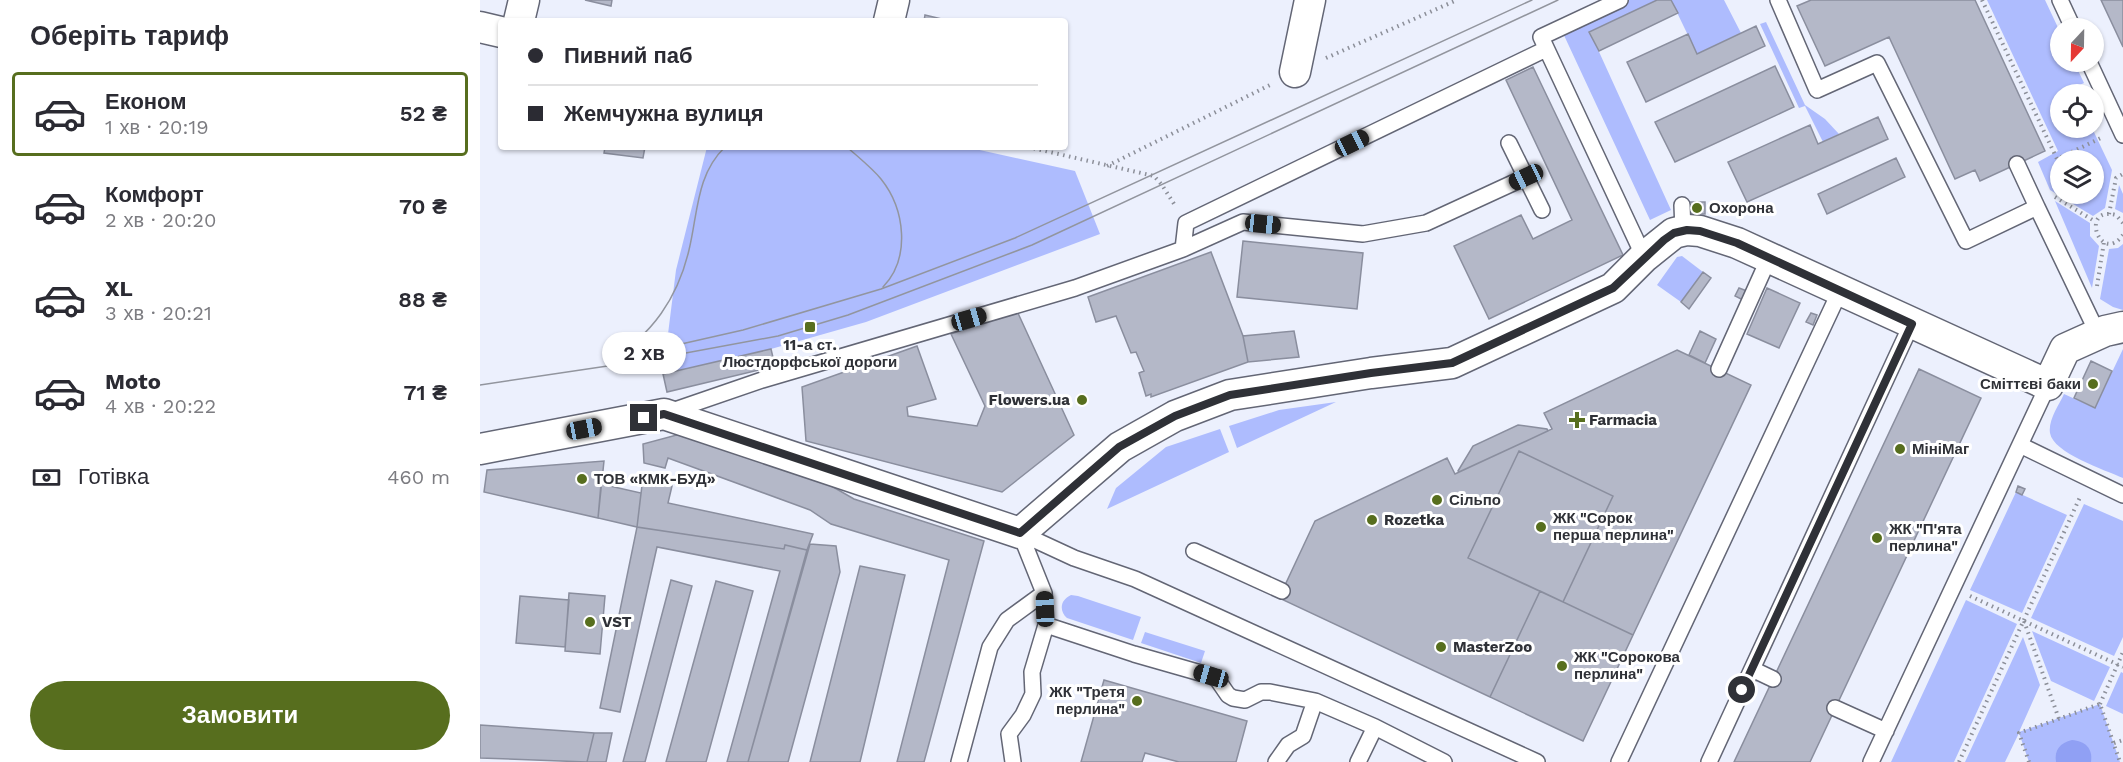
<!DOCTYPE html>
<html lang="uk">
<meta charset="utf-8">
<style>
body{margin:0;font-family:"Work Sans",sans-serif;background:#f7f7f7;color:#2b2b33;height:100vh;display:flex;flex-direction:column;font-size:22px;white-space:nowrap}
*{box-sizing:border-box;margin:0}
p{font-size:20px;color:#7c7c81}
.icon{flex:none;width:33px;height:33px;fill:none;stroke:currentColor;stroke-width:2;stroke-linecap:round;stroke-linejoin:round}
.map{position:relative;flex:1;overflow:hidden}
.sheet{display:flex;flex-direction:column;background:#fff;width:480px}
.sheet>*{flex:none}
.banner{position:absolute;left:18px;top:18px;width:570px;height:132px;border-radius:6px;box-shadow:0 2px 4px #0004;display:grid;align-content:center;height:132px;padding:0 30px;background:#fff}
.needle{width:39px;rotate:202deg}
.buttons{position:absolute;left:1570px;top:18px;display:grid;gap:12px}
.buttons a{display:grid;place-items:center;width:54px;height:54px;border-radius:50%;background:#fff;box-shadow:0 2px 4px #0004;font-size:30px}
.end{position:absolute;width:27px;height:27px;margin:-14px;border:8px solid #2f3137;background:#fff;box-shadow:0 0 0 3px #fff}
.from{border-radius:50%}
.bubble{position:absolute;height:42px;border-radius:21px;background:#fff;box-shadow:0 2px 4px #0004;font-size:20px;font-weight:600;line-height:42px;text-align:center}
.car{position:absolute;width:18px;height:36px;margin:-18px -9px;border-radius:8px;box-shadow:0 0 4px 2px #0007;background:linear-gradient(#222 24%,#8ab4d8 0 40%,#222 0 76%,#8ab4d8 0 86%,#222 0)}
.banner b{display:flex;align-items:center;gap:21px;height:57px;font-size:22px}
.banner b+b{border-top:2px solid #e1e1e2}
.banner i{width:15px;height:15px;background:#2b2b33}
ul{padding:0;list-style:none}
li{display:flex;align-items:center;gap:18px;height:84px;margin:0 12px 9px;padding:0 18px;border:3px solid transparent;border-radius:6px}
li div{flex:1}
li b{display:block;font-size:22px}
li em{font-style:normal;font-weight:600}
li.selected{border-color:#576e1e}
li>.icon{width:54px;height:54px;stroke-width:1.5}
h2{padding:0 30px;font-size:27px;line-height:72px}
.pay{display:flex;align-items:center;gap:15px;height:66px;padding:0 30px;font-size:22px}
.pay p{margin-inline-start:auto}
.primary-button{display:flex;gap:12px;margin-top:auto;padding:12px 30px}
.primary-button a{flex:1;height:69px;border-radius:36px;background:#576e1e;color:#fff;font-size:24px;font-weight:600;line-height:69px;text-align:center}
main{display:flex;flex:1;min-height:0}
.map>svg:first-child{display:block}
</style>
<main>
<section class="sheet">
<h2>Оберіть тариф</h2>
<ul>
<li class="selected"><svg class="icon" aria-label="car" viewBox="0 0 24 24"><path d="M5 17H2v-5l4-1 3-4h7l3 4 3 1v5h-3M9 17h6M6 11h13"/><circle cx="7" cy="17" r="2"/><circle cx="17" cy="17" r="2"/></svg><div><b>Економ</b><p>1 хв · 20:19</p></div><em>52 ₴</em></li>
<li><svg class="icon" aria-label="car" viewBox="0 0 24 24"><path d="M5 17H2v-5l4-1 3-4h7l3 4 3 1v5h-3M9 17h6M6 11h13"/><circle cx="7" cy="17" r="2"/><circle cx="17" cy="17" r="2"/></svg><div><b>Комфорт</b><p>2 хв · 20:20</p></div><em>70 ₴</em></li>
<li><svg class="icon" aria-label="car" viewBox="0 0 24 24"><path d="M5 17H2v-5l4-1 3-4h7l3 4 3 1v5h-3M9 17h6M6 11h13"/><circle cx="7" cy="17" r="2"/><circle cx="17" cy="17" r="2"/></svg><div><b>XL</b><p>3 хв · 20:21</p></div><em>88 ₴</em></li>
<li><svg class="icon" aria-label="car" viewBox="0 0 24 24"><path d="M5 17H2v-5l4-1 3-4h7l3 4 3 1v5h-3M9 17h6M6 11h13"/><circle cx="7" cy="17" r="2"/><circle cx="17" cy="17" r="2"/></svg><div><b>Moto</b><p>4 хв · 20:22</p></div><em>71 ₴</em></li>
</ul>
<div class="pay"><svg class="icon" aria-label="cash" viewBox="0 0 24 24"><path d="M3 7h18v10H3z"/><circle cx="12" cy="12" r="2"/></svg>Готівка<p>460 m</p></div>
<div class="primary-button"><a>Замовити</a></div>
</section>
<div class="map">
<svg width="1643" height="762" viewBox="0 0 1643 762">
<rect width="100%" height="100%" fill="#ecf0fd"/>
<path fill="#aebcfe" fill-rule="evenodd" d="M1149 0H1177L1110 32 1191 210 1170 220 1082 31Z
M1191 0H1244L1261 33 1217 54Z
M1507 0H1565L1581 34V62H1594L1604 83 1579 95 1581 100V128H1594L1595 130 1612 128 1632 170 1625 208 1613 216 1570 190 1558 162 1578 151ZM1581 160H1614V194H1581Z
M1286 22 1325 105 1345 119 1359 134 1343 142 1325 106 1319 108 1280 24Z
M227 147H486L595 171 620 234 386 322 291 349 183 374 196 270Z
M1639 185 1643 194V213L1635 209Z
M1575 201 1610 223V236L1619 246 1612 288Z
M1643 244V310L1633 307 1620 299 1629 249 1638 248Z
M1202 256 1223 272 1201 302 1177 285 1197 257Z
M1643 349V478C1625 470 1573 453 1570 433 1568 420 1579 405 1584 394L1615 408Z
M856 402 757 448 749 426 799 410Z
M740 429 749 452 627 509 636 488 686 447Z
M1536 492 1587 515 1542 613 1490 590Z
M1604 504 1643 521V637L1634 656 1551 618Z
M591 595 598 596 661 617 653 640 587 618C579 611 580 600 591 595Z
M1486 600 1537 624 1474 762H1411Z
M1552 631 1630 667 1614 701 1571 681Z
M665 632 725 651 721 663 661 643Z
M1543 637 1560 685 1539 732 1620 704 1640 762H1549L1539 733 1525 762H1485Z
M1641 672 1643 673V714L1626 706Z"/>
<path fill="#90a0f4" d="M1592 740C1605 741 1613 748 1611 762H1576C1574 750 1580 743 1592 740Z"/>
<path fill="#b4b8c8" stroke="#8a8e9e" stroke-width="1.5" d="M105 0H132L131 6Z
M1177 0H1191L1198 13 1119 51 1109 32Z
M1331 0H1495L1565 151 1500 181 1495 170 1475 179 1409 37 1345 66 1317 6Z
M1621 0H1643V47Z
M445 15 470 21H444Z
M1276 26 1285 46 1166 102 1147 62 1208 34 1217 54Z
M1295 66 1314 107 1195 162 1175 122Z
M1053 67 1143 255 1009 319 974 246 1041 215 1053 239 1092 220 1026 80Z
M1398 117 1408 139 1267 202 1248 162 1330 125 1338 144Z
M125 147H165L163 158 124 153Z
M1416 158 1425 177 1347 214 1338 194Z
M1209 202H1225V214H1209Z
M763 241 883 253 877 309 757 297Z
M731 252 763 336 768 362 671 397V394L666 396 659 373 664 371 656 352 651 353 636 316 616 322 608 297Z
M1223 272 1231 278 1209 309 1201 302Z
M1259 288 1267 291 1263 300 1255 296Z
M1287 288 1320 303 1299 348 1267 334Z
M537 311 594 435 522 492 326 441 322 387 437 346 456 399 427 407 428 416 497 426 505 406 471 334Z
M1331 313 1337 315 1333 325 1326 322Z
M814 331 819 357 768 362 763 336Z
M1220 331 1236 339 1225 363 1209 355Z
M291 349 295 366 187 392 183 374Z
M1197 350 1271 385 1153 635 1083 602 1133 496 1039 451 988 558 1060 591 1010 697 799 598 835 521 967 458 975 474 1072 429 1064 413Z
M1611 361 1632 371 1615 408 1594 398Z
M1439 369 1501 398 1330 762H1254Z
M1038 425 1067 429 1068 431 979 472 978 471 993 446Z
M204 433 341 480 374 499 504 541 444 762H417L469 560 351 524 330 510 188 458 185 468 164 463 163 444Z
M1039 451 1133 496 1083 602 988 558Z
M124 461 118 518 4 492 7 470Z
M163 477 192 486 188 503 333 534 327 550 305 545 304 549 157 527Z
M121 484 161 493 157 527 118 518Z
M1538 486 1545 489 1542 495 1536 492Z
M157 527 304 549 305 545 327 550 268 762H247L300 571 177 547 140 712 120 708Z
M330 544 356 546 360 572 308 762H268Z
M380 566 425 575 380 762H330Z
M191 580 212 586 165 762H143Z
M236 581 273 591 226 762H186Z
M1060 591 1153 635 1103 741 1010 697Z
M89 593 125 596 120 654 85 651Z
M40 596 89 600 85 647 36 643Z
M624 680 767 721 756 762H699L665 753 662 762H601Z
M0 725 114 733 107 762 0 758Z
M114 733H132L126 762H107Z"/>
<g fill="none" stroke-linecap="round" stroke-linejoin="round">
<defs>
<path id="lane" d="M1140 0 1061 37 1164 257
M1298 0 1337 90 1397 63 1486 241 1557 207 1618 334
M1580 0 1593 28
M1609 62 1643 135
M1029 143 1062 210
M1537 164 1557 207
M1202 205 1203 231
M703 249 763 222 883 234 946 223 1046 177
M1239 369 1289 258
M189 412 282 380 595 288 703 249 706 223 1066 49
M1540 445 1643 495
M540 533 594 558 655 579 1057 762
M714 551 802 591
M566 625 654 654 731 676 737 679 748 695 753 698 765 700 781 692H790L835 701 895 727 964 762
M1272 669 1293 679
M1355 708 1406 731
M479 762 510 647 527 620 564 593
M533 762 529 734 543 715 553 694 552 672 566 625 564 593 540 533
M796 762 808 745 823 736 835 701
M878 762 895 727
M1139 762 1360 291
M1229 762 1432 323
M1391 762 1568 385"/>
<path id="street" d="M39 21 44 0
M409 21 414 0
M0 27 21 32
M815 72 830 0
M0 449 184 414 540 533 640 447 695 416 750 395 891 373 972 363 1133 288 1164 257 1194 233 1207 230 1220 231 1257 243 1568 385 1585 349 1625 331 1643 327"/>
</defs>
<use href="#lane" stroke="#636675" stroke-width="18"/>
<use href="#street" stroke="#636675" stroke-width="33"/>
<path stroke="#8c8f99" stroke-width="4" stroke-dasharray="1.5 4.5" stroke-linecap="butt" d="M1502 0 1577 159 1623 137
M846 58 977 0
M548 147 674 176 682 185 696 207
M627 166 790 85
M1575 197 1616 222
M1629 214 1636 178 1643 174
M1643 223 1636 215C1599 205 1620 266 1643 235
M1617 286 1624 242
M1490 596 1643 667
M1544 621 1579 719
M1620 704 1643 652
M1634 743 1643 740
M1479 762 1601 495
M1549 762 1539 733 1620 704 1640 762"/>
<use href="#lane" stroke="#fff" stroke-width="15"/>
<use href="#street" stroke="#fff" stroke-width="30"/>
<path stroke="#92959e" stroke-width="1.5" d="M367 147C378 157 392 168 401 179 425 209 431 258 403 287
M166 352 263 330 401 289 535 238 1052 0
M130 359C172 336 198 297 209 250 218 213 216 175 245 147
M0 385 168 360 298 336 368 315 552 245 1078 0"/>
</g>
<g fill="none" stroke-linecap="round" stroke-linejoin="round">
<path stroke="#2f3137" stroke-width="8" d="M164 418 184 414 540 533 639 447 695 416 750 395 891 373 972 363 1133 288 1184 240 1194 233 1207 230 1220 231 1257 243 1432 324 1262 690"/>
</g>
<g fill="#576e1e" stroke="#fff" stroke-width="2">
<circle cx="1217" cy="208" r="6"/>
<rect x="324" y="321" width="12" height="12" rx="3"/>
<circle cx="1613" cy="384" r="6"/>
<circle cx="602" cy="400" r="6"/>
<path d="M1094 411h6v6h6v6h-6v6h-6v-6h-6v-6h6z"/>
<circle cx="1420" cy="449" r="6"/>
<circle cx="102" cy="479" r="6"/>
<circle cx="957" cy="500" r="6"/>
<circle cx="892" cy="520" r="6"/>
<circle cx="1061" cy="527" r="6"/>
<circle cx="1397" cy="538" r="6"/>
<circle cx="110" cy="622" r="6"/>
<circle cx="961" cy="647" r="6"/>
<circle cx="1082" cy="666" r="6"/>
<circle cx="657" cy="701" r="6"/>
</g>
<g text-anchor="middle" stroke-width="6" stroke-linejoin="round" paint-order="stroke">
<g font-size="15" font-weight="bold" fill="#2f3137" stroke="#fff" text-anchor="start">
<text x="1229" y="213">Охорона</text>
<text x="330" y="350" text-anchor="middle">11-а ст.<tspan x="330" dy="17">Люстдорфської дороги</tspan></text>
<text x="1601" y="389" text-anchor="end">Сміттєві баки</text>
<text x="590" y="405" text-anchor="end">Flowers.ua</text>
<text x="1109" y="425">Farmacia</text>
<text x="1432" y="454">МініМаг</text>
<text x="114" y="484">ТОВ «КМК-БУД»</text>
<text x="969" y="505">Сільпо</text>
<text x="1073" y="523">ЖК "Сорок<tspan x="1073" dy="17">перша перлина"</tspan></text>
<text x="904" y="525">Rozetka</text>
<text x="1409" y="534">ЖК "П'ята<tspan x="1409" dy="17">перлина"</tspan></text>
<text x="122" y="627">VST</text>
<text x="973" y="652">MasterZoo</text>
<text x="1094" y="662">ЖК "Сорокова<tspan x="1094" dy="17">перлина"</tspan></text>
<text x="645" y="697" text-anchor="end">ЖК "Третя<tspan x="645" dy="17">перлина"</tspan></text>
</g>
</g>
</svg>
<div class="buttons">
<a><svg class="needle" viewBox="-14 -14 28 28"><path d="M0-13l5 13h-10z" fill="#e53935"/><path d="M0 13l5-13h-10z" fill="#7c7c81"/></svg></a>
<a><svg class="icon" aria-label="locate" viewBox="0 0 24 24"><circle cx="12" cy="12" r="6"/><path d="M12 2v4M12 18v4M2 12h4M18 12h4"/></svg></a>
<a><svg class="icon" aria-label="layers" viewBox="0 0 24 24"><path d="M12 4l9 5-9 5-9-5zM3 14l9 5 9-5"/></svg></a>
</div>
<i class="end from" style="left:1262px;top:690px"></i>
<i class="end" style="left:164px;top:418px"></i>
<div class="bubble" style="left:122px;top:332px;width:84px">2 хв</div>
<i class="car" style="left:872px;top:143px;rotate:64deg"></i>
<i class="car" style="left:1046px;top:177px;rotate:245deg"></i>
<i class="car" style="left:783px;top:224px;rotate:96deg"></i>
<i class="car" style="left:489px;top:319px;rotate:74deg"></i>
<i class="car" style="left:104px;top:429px;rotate:79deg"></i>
<i class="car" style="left:565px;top:609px;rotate:358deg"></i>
<i class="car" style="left:731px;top:676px;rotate:286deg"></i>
<div class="banner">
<b><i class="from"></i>Пивний паб</b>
<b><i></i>Жемчужна вулиця</b>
</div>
</div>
</main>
